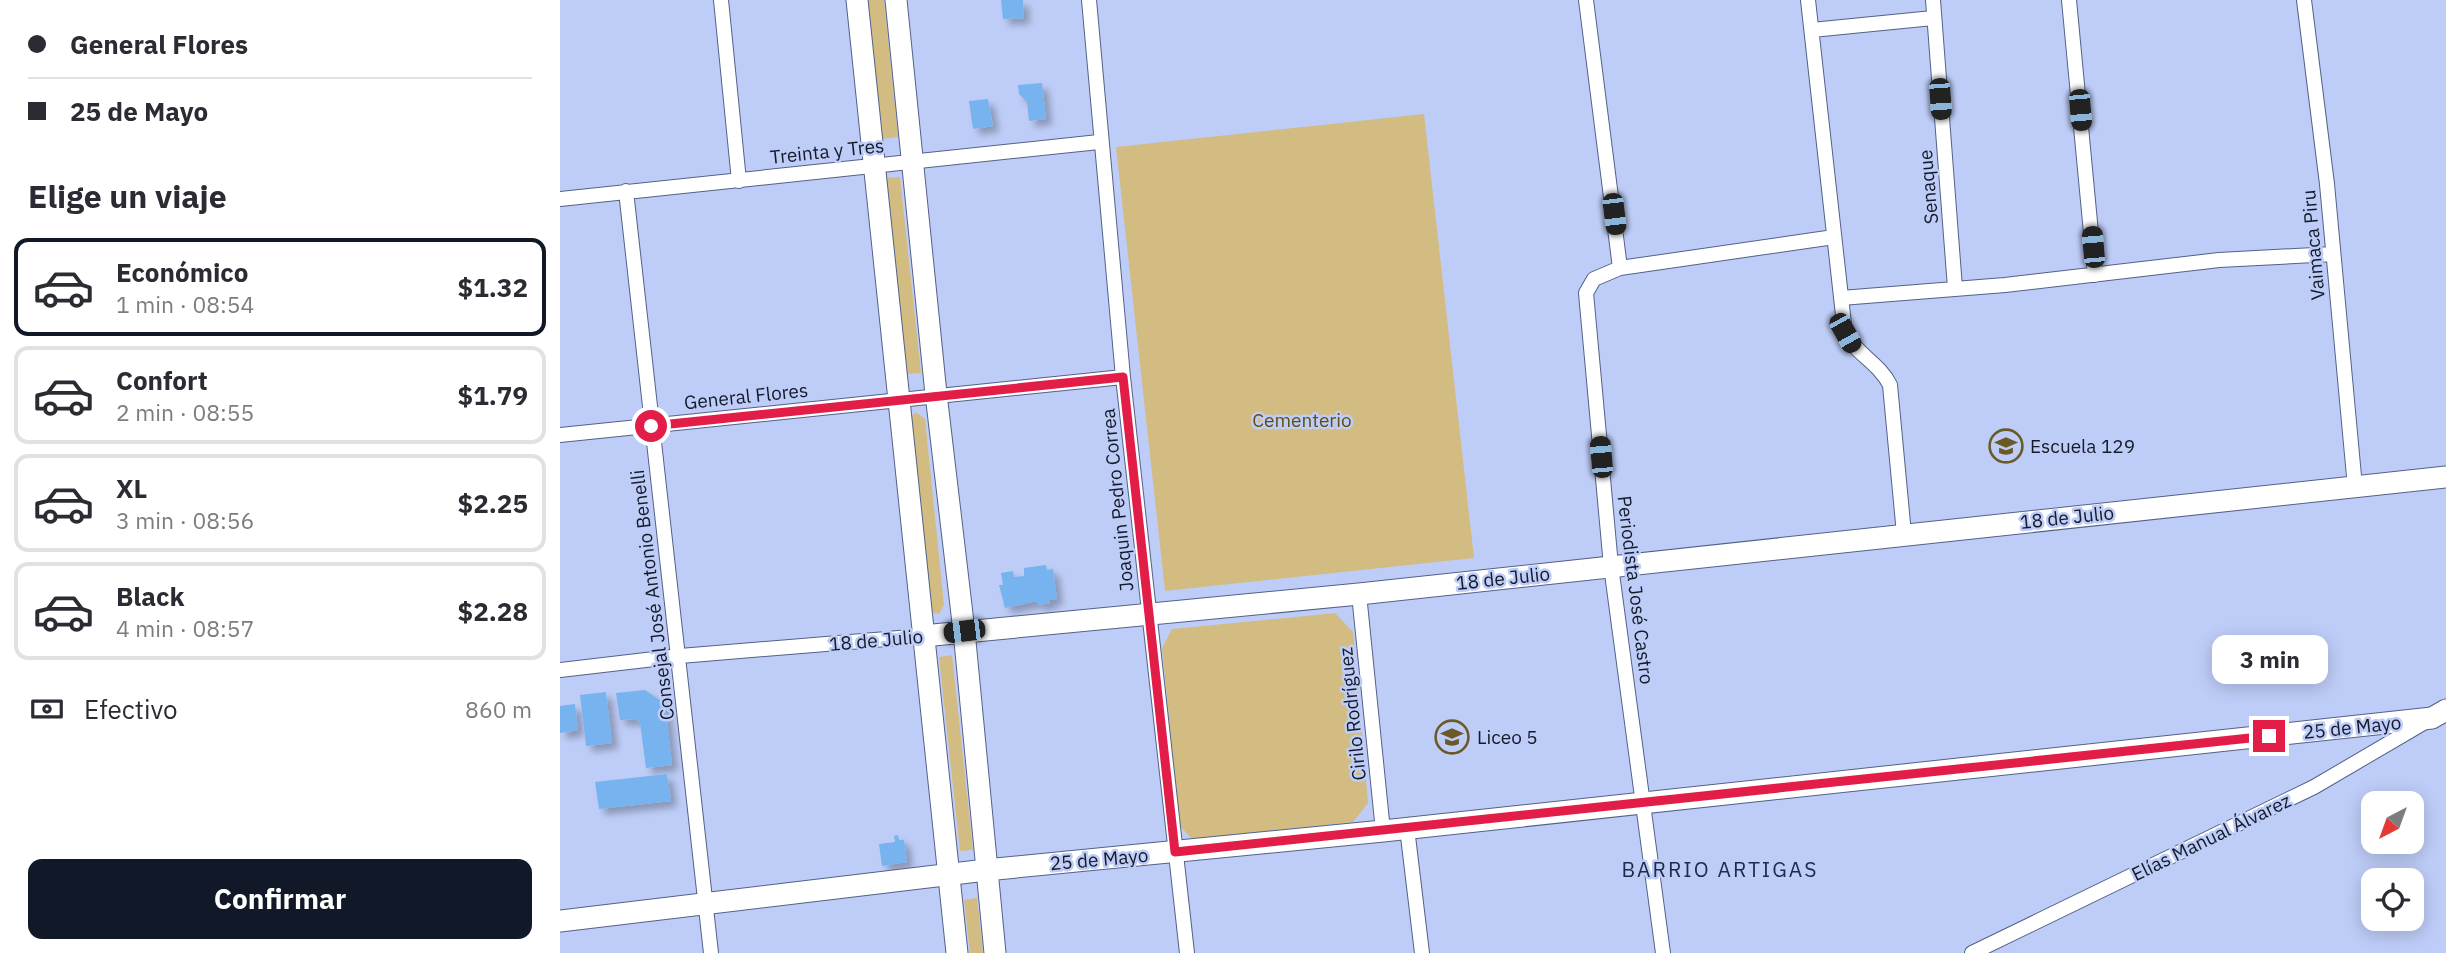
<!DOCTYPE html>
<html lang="es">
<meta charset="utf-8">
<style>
body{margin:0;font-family:"IBM Plex Sans",sans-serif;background:#f2f2f3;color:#2b2b33;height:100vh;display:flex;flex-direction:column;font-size:26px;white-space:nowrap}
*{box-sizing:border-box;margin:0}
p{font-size:23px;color:#7c7c81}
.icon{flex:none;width:38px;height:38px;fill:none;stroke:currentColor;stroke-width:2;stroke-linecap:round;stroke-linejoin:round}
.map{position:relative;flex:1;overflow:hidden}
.panel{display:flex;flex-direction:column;background:#fff;width:560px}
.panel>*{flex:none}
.hud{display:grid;align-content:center;height:154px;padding:0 28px;background:#fff}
.needle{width:46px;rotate:221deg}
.buttons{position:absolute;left:1801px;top:791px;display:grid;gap:14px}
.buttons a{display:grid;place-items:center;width:63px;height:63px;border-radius:14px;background:#fff;box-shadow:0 4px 18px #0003;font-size:35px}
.end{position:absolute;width:32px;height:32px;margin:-16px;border:9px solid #e11d48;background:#fff;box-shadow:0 0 0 4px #fff}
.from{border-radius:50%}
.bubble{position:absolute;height:49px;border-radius:14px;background:#fff;box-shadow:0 4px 18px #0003;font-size:23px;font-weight:800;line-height:49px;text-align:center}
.car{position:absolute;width:21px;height:42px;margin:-21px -10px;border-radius:9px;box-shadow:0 0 5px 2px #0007;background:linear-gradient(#222 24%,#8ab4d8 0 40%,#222 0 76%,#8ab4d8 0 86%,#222 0)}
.hud b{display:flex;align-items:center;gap:24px;height:66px;font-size:26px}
.hud b+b{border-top:2px solid #e1e1e2}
.hud i{width:18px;height:18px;background:#2b2b33}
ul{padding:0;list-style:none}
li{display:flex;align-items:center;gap:21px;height:98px;margin:0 14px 10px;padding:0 14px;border:4px solid #e1e1e2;border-radius:14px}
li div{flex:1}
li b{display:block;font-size:26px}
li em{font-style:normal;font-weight:800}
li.selected{border-color:#111827}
li>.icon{width:63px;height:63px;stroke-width:1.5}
h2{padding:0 28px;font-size:32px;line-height:84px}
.pay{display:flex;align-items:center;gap:18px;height:77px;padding:0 28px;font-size:26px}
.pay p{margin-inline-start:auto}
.action{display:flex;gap:14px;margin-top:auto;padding:14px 28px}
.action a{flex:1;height:80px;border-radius:14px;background:#111827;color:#fff;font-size:28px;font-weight:800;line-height:80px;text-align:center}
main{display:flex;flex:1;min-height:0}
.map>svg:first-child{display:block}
</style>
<main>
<section class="panel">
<div class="hud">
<b><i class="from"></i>General Flores</b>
<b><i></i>25 de Mayo</b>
</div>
<h2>Elige un viaje</h2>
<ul>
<li class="selected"><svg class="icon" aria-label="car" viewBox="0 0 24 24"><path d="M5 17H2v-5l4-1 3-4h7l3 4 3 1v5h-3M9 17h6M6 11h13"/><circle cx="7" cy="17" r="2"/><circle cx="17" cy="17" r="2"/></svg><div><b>Económico</b><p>1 min · 08:54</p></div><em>$1.32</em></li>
<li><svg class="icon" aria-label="car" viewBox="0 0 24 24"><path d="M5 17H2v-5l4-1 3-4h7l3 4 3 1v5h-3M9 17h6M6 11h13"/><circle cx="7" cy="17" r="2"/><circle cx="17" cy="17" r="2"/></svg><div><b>Confort</b><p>2 min · 08:55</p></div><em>$1.79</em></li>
<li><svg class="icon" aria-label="car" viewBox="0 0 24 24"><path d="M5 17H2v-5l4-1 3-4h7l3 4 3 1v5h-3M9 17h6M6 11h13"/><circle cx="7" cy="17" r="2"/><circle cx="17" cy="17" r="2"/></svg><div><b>XL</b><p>3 min · 08:56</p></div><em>$2.25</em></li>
<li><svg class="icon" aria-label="car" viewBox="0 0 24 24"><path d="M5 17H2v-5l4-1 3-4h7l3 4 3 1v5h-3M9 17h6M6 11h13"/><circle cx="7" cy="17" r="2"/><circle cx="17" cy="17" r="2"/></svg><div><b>Black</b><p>4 min · 08:57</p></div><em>$2.28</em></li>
</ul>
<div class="pay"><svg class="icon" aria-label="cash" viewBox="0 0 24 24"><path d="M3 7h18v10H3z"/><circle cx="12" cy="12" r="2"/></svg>Efectivo<p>860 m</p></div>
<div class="action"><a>Confirmar</a></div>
</section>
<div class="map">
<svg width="1886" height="953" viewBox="0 0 1886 953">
<defs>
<filter id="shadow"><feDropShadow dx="6" dy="6" stdDeviation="3.5" flood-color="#0004"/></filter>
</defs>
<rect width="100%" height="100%" fill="#becdf8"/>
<path fill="#d3bc81" d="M307 0H324L338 137 321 139Z
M864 114 914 558 605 591 556 147Z
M340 177 361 373 345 374 324 178Z
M356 412 365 419 384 605 379 614 371 612 348 420Z
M775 613 793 632 808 803 793 822 632 839 620 826 602 648 612 629Z
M392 655 413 850 400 851 379 657Z
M417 898 423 953H410L404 900Z"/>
<path fill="#76b3ef" filter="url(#shadow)" d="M441 0H463L464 18 443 19Z
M482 83 486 119 469 121 467 102 459 94 458 85Z
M428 99 433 126 413 129 409 101Z
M486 565 487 570 493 569 497 599 490 600V603L478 605 477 601 445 608 439 585H443L441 573 453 571 454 577 464 576V568Z
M85 690 105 704 112 765 86 768 80 723 75 719 60 720 56 693Z
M46 692 52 743 26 746 20 695Z
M15 704 18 730 0 733V706Z
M107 774 111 801 39 809 35 782Z
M338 835 339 840H344L347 862 322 866 319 844 335 842 334 836Z"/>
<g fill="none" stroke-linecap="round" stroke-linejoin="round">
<defs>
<path id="street" d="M161 0 179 181
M529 0 563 377 627 953
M1026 0 1060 268
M1248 0 1285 333C1296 354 1319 363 1330 385L1344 534
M1373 0 1395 288
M1509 0 1535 275
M1744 0 1767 184 1795 487
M1252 30 1373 18
M66 191 151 953
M0 199 539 142
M1281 298 1445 285 1659 260 1773 254
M0 435 563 377
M799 594 823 831
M0 670 120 656 363 636
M847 828 862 953
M1103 953 1051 566 1026 293 1034 279 1060 268 1274 237
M1412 953 1754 787 1865 722"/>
<path id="secondary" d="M297 0 397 953
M336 0 376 394 404 631 435 953
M363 636 799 594 1886 477
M0 921 426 870 823 831 1872 718 1886 710"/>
</defs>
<use href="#street" stroke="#546187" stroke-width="16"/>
<use href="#secondary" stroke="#546187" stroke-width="23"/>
<use href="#street" stroke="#fff" stroke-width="14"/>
<use href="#secondary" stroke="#fff" stroke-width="21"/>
</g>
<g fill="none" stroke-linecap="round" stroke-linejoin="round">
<path stroke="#e11d48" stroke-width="9" d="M91 426 563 377 615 852 1709 736"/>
</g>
<defs>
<symbol id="school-ring" viewBox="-11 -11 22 22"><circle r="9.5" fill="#becdf8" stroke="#6b5927" stroke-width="1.5"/><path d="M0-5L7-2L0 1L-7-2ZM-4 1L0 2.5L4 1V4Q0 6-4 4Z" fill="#6b5927"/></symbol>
</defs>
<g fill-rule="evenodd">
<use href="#school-ring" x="1427" y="427" width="38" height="38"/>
<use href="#school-ring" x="873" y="718" width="38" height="38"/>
</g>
<g text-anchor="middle" stroke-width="5" stroke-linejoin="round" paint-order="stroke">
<g font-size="19" fill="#151a29" stroke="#becdf8">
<text transform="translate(267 151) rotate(-6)" y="7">Treinta y Tres</text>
<text transform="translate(1368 187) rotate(-95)" y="7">Senaque</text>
<text transform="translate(1753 245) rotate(-95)" y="7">Vaimaca Piru</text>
<text transform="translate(186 396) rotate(-6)" y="7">General Flores</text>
<text transform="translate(557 500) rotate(-96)" y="7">Joaquin Pedro Correa</text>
<text transform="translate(1507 517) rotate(-6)" y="7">18 de Julio</text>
<text transform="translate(943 578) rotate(-6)" y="7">18 de Julio</text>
<text transform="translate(1076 590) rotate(83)" y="7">Periodista José Castro</text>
<text transform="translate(92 595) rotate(-97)" y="7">Consejal José Antonio Benelli</text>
<text transform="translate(316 640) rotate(-5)" y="7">18 de Julio</text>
<text transform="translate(792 714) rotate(-96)" y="7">Cirilo Rodríguez</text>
<text transform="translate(1792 727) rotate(-6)" y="7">25 de Mayo</text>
<text transform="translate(1651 837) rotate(-26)" y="7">Elías Manual Álvarez</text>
<text transform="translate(539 859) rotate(-5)" y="7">25 de Mayo</text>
</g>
<g font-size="19" fill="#624d0c" stroke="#becdf8">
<text x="742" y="427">Cementerio</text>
</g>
<g font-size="19" fill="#151a29" stroke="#becdf8" text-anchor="start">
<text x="1470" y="453">Escuela 129</text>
<text x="917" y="744">Liceo 5</text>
</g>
<g font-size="21" letter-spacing="2" fill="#202b4c" stroke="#becdf8">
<text x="1160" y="877">BARRIO ARTIGAS</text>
</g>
</g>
</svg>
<div class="buttons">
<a><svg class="needle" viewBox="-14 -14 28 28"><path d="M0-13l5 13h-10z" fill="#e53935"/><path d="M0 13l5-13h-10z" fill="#7c7c81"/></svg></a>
<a><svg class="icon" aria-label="locate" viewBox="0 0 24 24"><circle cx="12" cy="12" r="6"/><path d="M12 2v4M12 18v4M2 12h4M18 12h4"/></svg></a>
</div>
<i class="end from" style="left:91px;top:426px"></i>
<i class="end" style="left:1709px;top:736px"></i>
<div class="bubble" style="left:1652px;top:635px;width:116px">3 min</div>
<i class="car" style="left:1380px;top:99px;rotate:176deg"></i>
<i class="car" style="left:1520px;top:110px;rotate:175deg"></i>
<i class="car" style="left:1054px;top:214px;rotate:173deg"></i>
<i class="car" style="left:1533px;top:247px;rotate:355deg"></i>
<i class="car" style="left:1285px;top:333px;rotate:151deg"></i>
<i class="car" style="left:1041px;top:457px;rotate:355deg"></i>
<i class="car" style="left:404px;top:631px;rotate:263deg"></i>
</div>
</main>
